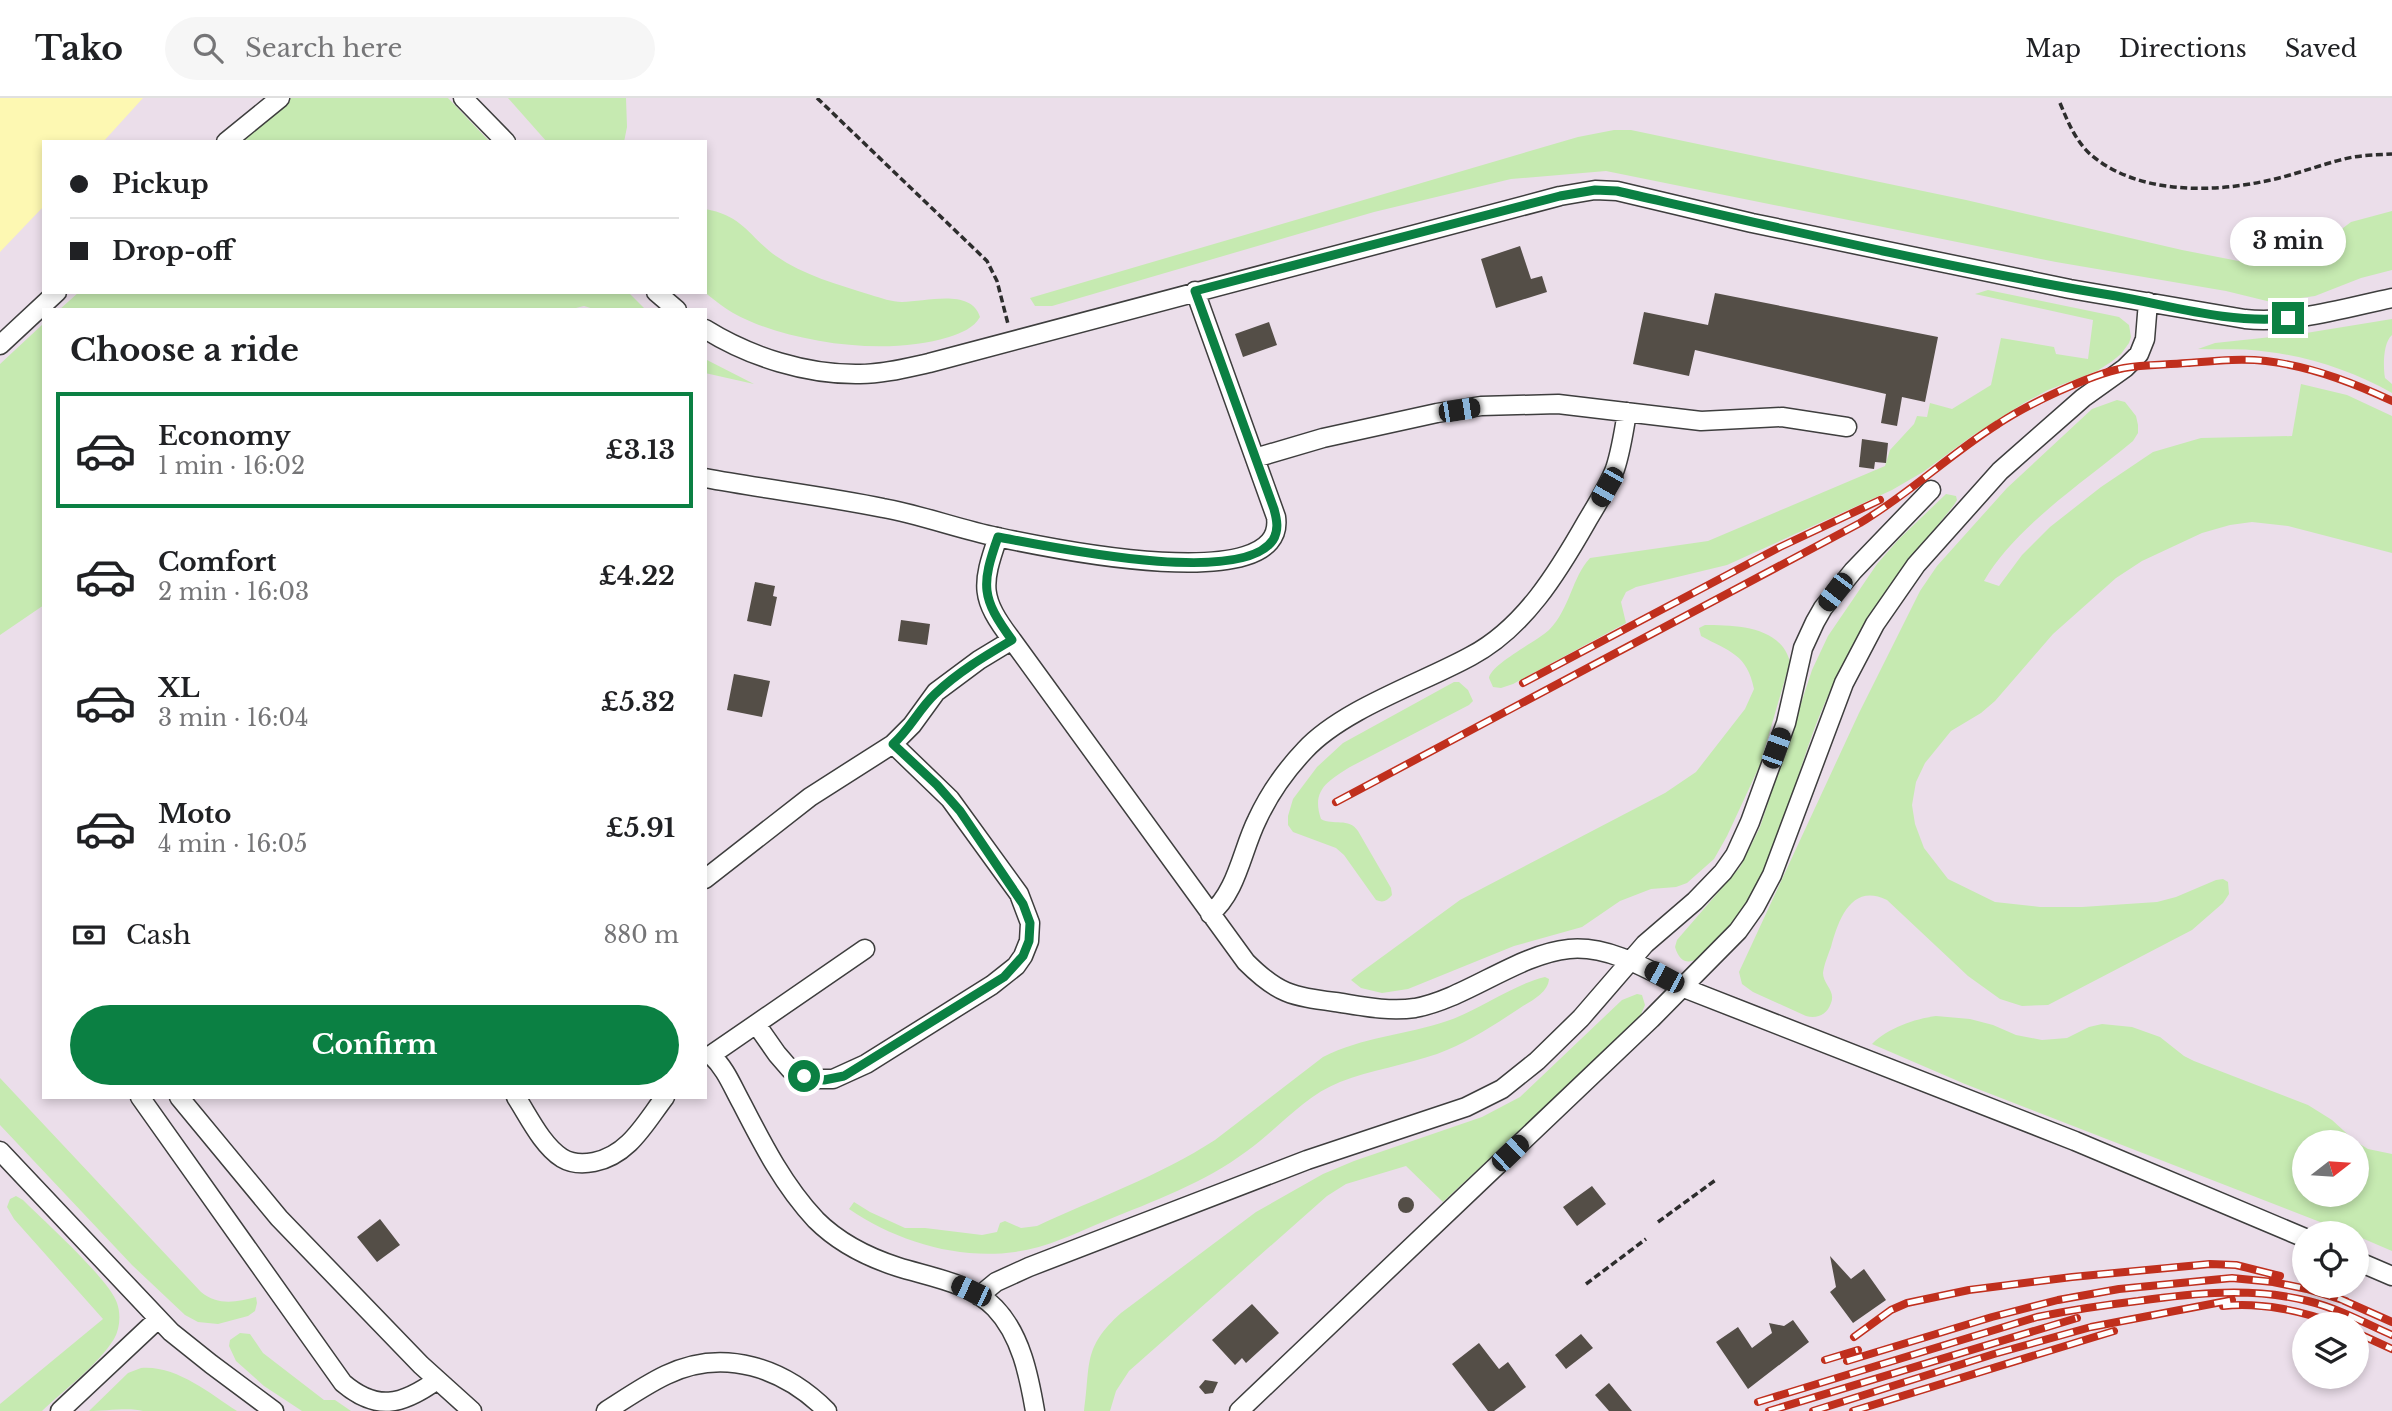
<!DOCTYPE html>
<meta charset="utf-8">
<style>
body{margin:0;font-family:"Libre Baskerville",serif;background:#f6f6f6;color:#202124;height:100vh;display:flex;flex-direction:column;font-size:26px;white-space:nowrap}
*{box-sizing:border-box;margin:0}
p{font-size:23px;color:#757577}
.icon{flex:none;width:38px;height:38px;fill:none;stroke:currentColor;stroke-width:2;stroke-linecap:round;stroke-linejoin:round}
.map{position:relative;flex:1;overflow:hidden}
.details{position:absolute;left:42px;top:210px;width:665px;height:791px;display:flex;flex-direction:column;background:#fff;border-radius:0px;box-shadow:0 4px 10px #0003}
.details>*{flex:none}
.guide{position:absolute;left:42px;top:42px;width:665px;height:154px;border-radius:0px;box-shadow:0 4px 10px #0003;display:grid;align-content:center;height:154px;padding:0 28px;background:#fff}
.needle{width:46px;rotate:73deg}
.controls{position:absolute;left:2292px;top:1032px;display:grid;gap:14px}
.controls a{display:grid;place-items:center;width:77px;height:77px;border-radius:50%;background:#fff;box-shadow:0 4px 10px #0003;font-size:35px}
.end{position:absolute;width:32px;height:32px;margin:-16px;border:9px solid #0b8043;background:#fff;box-shadow:0 0 0 4px #fff}
.from{border-radius:50%}
.bubble{position:absolute;height:49px;border-radius:24px;background:#fff;box-shadow:0 4px 10px #0003;font-size:23px;font-weight:700;line-height:49px;text-align:center}
.car{position:absolute;width:21px;height:42px;margin:-21px -10px;border-radius:9px;box-shadow:0 0 5px 2px #0007;background:linear-gradient(#222 24%,#8ab4d8 0 40%,#222 0 76%,#8ab4d8 0 86%,#222 0)}
.guide b{display:flex;align-items:center;gap:24px;height:66px;font-size:26px}
.guide b+b{border-top:2px solid #e0e0e0}
.guide i{width:18px;height:18px;background:#202124}
ul{padding:0;list-style:none}
li{display:flex;align-items:center;gap:21px;height:116px;margin:0 14px 10px;padding:0 14px;border:4px solid transparent;border-radius:0px}
li div{flex:1}
li b{display:block;font-size:26px}
li em{font-style:normal;font-weight:700}
li.current{border-color:#0b8043}
li>.icon{width:63px;height:63px;stroke-width:1.5}
h2{padding:0 28px;font-size:32px;line-height:84px}
.pay{display:flex;align-items:center;gap:18px;height:77px;padding:0 28px;font-size:26px}
.pay p{margin-inline-start:auto}
.button{display:flex;gap:14px;margin-top:auto;padding:14px 28px}
.button a{flex:1;height:80px;border-radius:42px;background:#0b8043;color:#fff;font-size:28px;font-weight:700;line-height:80px;text-align:center}
header{display:flex;align-items:center;gap:42px;box-sizing:border-box;height:98px;padding:0 35px;background:#fff;border-bottom:2px solid #e0e0e0}
header strong{font-size:33px}
nav{display:flex;gap:38px;margin-inline-start:auto;font-size:24px}
.search{width:490px;height:63px;background:#f6f6f6;display:flex;align-items:center;gap:18px;box-sizing:border-box;padding:0 24px;border-radius:38px;color:#757577;font-size:26px}
.map>svg:first-child{display:block}
</style>
<header>
<strong>Tako</strong>
<div class="search"><svg class="icon" aria-label="search" viewBox="0 0 24 24"><circle cx="10" cy="10" r="6"/><path d="M15 15l6 6"/></svg>Search here</div>
<nav><a>Map</a><a>Directions</a><a>Saved</a></nav>
</header>
<div class="map">
<svg width="2392" height="1313" viewBox="0 0 2392 1313">
<rect width="100%" height="100%" fill="#fffee8"/>
<path fill="#ebdeea" fill-rule="evenodd" d="M134 0H2392V1313H0V145L44 98V194H705V44H93ZM44 212H705V999H44ZM2305 1045H2357V1097H2305ZM2305 1136H2357V1188H2305ZM2305 1227H2357V1279H2305Z"/>
<path fill="#c6eab1" fill-rule="evenodd" d="M291 0H448L490 44H241Z
M508 0H626L627 29 624 44H547Z
M1614 32H1631L1966 102 2182 152 2264 168 2307 157 2351 124 2392 113V172L2361 180 2315 198 2271 204 2226 193 2056 164 1606 73 1511 81 1374 114 1052 208H1035L1030 200 1578 39Z
M705 111C744 118 748 138 776 158 803 177 839 187 871 197 881 200 892 204 902 204 926 204 971 190 980 219 974 230 961 235 949 239 891 257 810 247 754 225 742 220 730 214 721 207 715 203 710 198 704 194Z
M1988 192 2119 219 2129 227 2131 239 2129 245 2121 256 2111 264 2097 273 2048 292 2024 305 1972 338 1923 374 1892 392 1727 467 1636 489 1626 494 1621 504 1626 525 1513 586 1501 590 1493 589 1489 580C1491 566 1536 544 1549 532 1570 511 1572 479 1590 460L1708 443 1885 368 1890 352 1914 326 1917 318 1927 319 1930 305 1952 311 1991 287 2001 240 2054 249 2056 256 2088 261 2093 222 1975 196Z
M79 194H628L646 212H597L584 208 568 212H59Z
M2392 221V237C2383 245 2383 268 2385 280L2392 286V295C2355 274 2311 259 2269 254 2246 250 2221 252 2198 251L2215 245 2300 236Z
M44 225V507L0 537V266Z
M705 261 754 286 705 275Z
M2301 286 2347 297 2392 318V455L2288 428 2252 424 2230 427 2202 435 2142 463 2116 480 2053 536 1995 603 1981 615 1951 633 1925 665 1916 684 1912 707 1915 726 1924 750 1948 781 1995 804 2040 809H2082L2157 804 2176 799 2216 782 2223 781 2228 784 2229 796 2223 805 2192 832 2048 907 2022 908 2000 901 1968 878 1887 802C1851 784 1838 823 1831 849 1828 857 1824 867 1823 875 1823 886 1836 893 1831 905 1827 917 1817 921 1806 918L1753 894 1742 886 1739 874 1859 615 1920 493 1937 468 2007 390 2092 311 2117 302 2125 304 2136 318 2138 327V335L2133 343C2084 384 2016 428 1984 483L1999 488 2022 457 2050 429 2101 389 2153 354 2201 340 2292 338Z
M1946 396 1956 398 1957 402 1954 407C1931 436 1906 464 1885 495 1860 529 1841 568 1824 607 1790 685 1779 779 1718 843 1706 855 1684 879 1675 849L1677 842 1740 769 1760 729 1812 572 1828 538 1877 466 1899 441Z
M1705 527C1735 527 1781 528 1790 564L1760 667 1727 738 1714 761 1687 785 1676 789 1651 791 1620 803 1582 829 1514 848 1408 891 1382 895 1361 890 1351 882 1360 875 1460 802 1665 695 1696 674 1745 611 1754 591C1747 556 1730 554 1701 538L1699 530Z
M1454 584H1459L1468 592 1473 603 1469 607 1350 669C1328 683 1311 692 1321 721 1333 728 1349 719 1358 733L1391 790 1392 797C1387 803 1383 805 1376 802L1344 757 1336 750 1293 734 1288 727V718L1293 701 1317 669 1343 645Z
M1545 879 1549 881C1548 895 1531 903 1520 910 1494 927 1467 945 1437 956 1405 967 1371 972 1340 984 1304 998 1278 1031 1247 1053 1204 1085 1154 1103 1105 1123 1076 1135 1046 1150 1015 1154 957 1162 896 1143 849 1111L854 1104 870 1114 905 1130H925L982 1137 997 1134 1000 1125 1005 1123 1021 1130 1037 1128C1097 1100 1159 1078 1215 1042L1323 959C1362 939 1406 937 1447 923 1478 913 1514 886 1545 879Z
M1637 896 1642 897 1645 907 1639 921 1443 1104 1406 1068 1346 1086 1327 1098 1129 1273 1116 1293 1110 1313H1084C1091 1266 1082 1250 1121 1215L1256 1114 1323 1076 1354 1063 1482 1019 1520 999 1622 902Z
M1936 918 1970 921 1993 927 2016 937 2042 942 2067 940 2089 929 2102 926 2132 929 2160 939 2184 958 2194 963 2308 1007 2332 1022 2355 1043 2368 1051 2392 1056V1153L2357 1138V1136H2351L1965 986 1872 946C1888 930 1914 921 1936 918ZM2305 1045H2357V1097H2305Z
M0 980 201 1194C218 1208 237 1204 256 1199L257 1205 255 1213 248 1218 218 1226 198 1224 185 1217 132 1167 0 1027Z
M16 1098 23 1102C43 1122 110 1182 117 1205 121 1216 120 1231 114 1241 98 1267 64 1292 42 1313H0V1306L103 1221 14 1121 7 1109 10 1101Z
M240 1235 250 1236 263 1255 324 1302H335L351 1313H302L264 1288 236 1263 229 1248 230 1242Z
M141 1270C176 1267 209 1295 237 1313H143C130 1309 104 1313 89 1313L128 1275Z"/>
<path fill="#fdf8b2" d="M0 0H143L103 44H44V108L0 154Z"/>
<path fill="#544e47" d="M1520 148 1531 181 1542 178 1547 194 1496 210 1481 161Z
M1715 195 1938 239 1925 304 1902 299 1897 328 1881 325 1886 296 1695 252 1689 278 1633 266 1644 214 1708 227Z
M1269 224 1277 247 1243 259 1235 236Z
M1862 341 1888 345 1886 365 1875 364 1874 371 1859 369Z
M755 484 775 488 773 498 777 499 771 528 747 523Z
M901 522 930 526 927 547 898 543Z
M734 576 770 583 762 619 727 612Z
M1592 1088 1606 1106 1577 1128 1563 1109Z
M1398 1107a8 8 0 1 1 16 0a8 8 0 1 1-16 0Z
M380 1121 400 1147 377 1164 357 1139Z
M1830 1158 1851 1181 1864 1171 1886 1202 1853 1225 1830 1194 1836 1189Z
M1252 1206 1279 1235 1246 1265 1242 1260 1235 1267 1212 1242Z
M1793 1222 1809 1244 1748 1291 1716 1244 1738 1229 1752 1250 1772 1235 1769 1225 1784 1228Z
M1581 1236 1593 1250 1566 1271 1555 1257Z
M1479 1245 1499 1271 1508 1264 1526 1289 1494 1313H1488L1452 1266Z
M1205 1282 1218 1284 1213 1295 1205 1296 1199 1289Z
M1609 1285 1632 1313H1609L1595 1297Z"/>
<g fill="none" stroke-linecap="round" stroke-linejoin="round">
<defs>
<path id="minor" d="M463 0 506 44
M226 44 280 0
M656 194 677 212
M705 231C750 259 807 277 860 276 883 276 906 270 929 265L1560 98 1595 92 1617 93 1752 125 2070 191 2245 221C2293 226 2345 210 2392 200
M0 247 57 194
M1255 360 1323 340 1437 315 1481 308 1558 306 1701 323 1782 319 1847 329
M705 380C764 391 824 398 883 410 922 417 958 431 997 439 1040 448 1288 502 1276 419L1195 193
M1012 542 1246 864C1278 896 1291 898 1335 904 1361 908 1388 914 1415 910 1465 901 1518 856 1569 851 1609 847 1649 872 1684 890L2075 1043 2305 1140
M705 781 810 699 893 646 912 627 936 594 979 562 1012 542C980 500 981 488 998 439
M1210 816C1237 794 1242 752 1257 722 1269 696 1286 672 1305 652 1343 611 1422 585 1471 558 1524 530 1558 474 1587 423 1597 406 1608 389 1615 371 1621 353 1624 333 1627 314
M865 851 711 957C726 971 732 988 742 1006 763 1047 784 1088 816 1122 839 1145 867 1159 898 1169 930 1179 971 1185 995 1210 1021 1237 1029 1278 1035 1313
M756 926 777 956 790 971 815 981H833L866 966 992 887 1016 868 1023 858 1029 843 1030 825 1019 796 950 701 893 646
M140 999 343 1285C376 1313 401 1308 437 1282
M179 999 279 1120 421 1267 472 1313
M516 999C529 1019 542 1047 562 1060 572 1066 584 1066 594 1064 629 1057 645 1025 665 999
M0 1053 171 1234 211 1266 274 1313
M2357 1163 2392 1178
M979 1198 996 1184 1029 1169 1307 1062 1466 1009 1502 991 1537 963 1581 920 1645 846 1695 803 1723 774 1735 757 1750 724 1786 625 1803 550 1815 524 1823 510 1853 473 1931 392
M60 1313 158 1221
M606 1313C625 1301 645 1287 666 1277 724 1249 784 1270 827 1313
M1239 1313 1651 921 1738 833 1755 809 1772 777 1844 585 1875 526 1916 467 2000 373 2083 300 2125 270 2139 256 2145 241 2148 204"/>
</defs>
<use href="#minor" stroke="#3e3e3e" stroke-width="21"/>
<path stroke="#2d2d2d" stroke-width="3.5" stroke-dasharray="7 3.5" stroke-linecap="butt" d="M817 0 987 163 997 183 1008 226
M2060 5C2068 24 2075 42 2090 56 2135 95 2206 95 2261 84 2289 79 2316 68 2344 61 2359 57 2376 57 2392 56
M1658 1124 1717 1081
M1586 1186 1646 1141"/>
<use href="#minor" stroke="#fff" stroke-width="18"/>
<defs>
<path id="rail" d="M1523 585 1780 449 1880 402
M1336 704 1860 425C1909 396 1950 356 1998 326 2028 306 2089 277 2124 270 2144 266 2166 267 2187 265 2213 263 2240 260 2266 263 2310 268 2352 284 2392 303
M2338 1200 2392 1224
M2223 1208C2261 1204 2304 1213 2339 1227
M2357 1235 2392 1251
M1854 1239 1891 1212 1907 1205 1969 1192 2072 1179 2210 1166 2236 1167 2280 1178
M1825 1262 1858 1252
M1847 1263 1992 1219 2058 1202 2119 1191 2232 1180 2273 1184 2307 1191 2346 1203
M1758 1304 2037 1219C2071 1212 2104 1207 2138 1203 2194 1195 2252 1189 2308 1203 2337 1210 2365 1225 2392 1237
M1769 1313 2077 1220
M1813 1313 1994 1256 2091 1229 2232 1202
M1853 1313 2114 1233"/>
</defs>
<use href="#rail" stroke="#c02f1d" stroke-width="8"/>
<use href="#rail" stroke="#fff" stroke-width="5" stroke-dasharray="16" stroke-linecap="butt"/>
</g>
<g fill="none" stroke-linecap="round" stroke-linejoin="round">
<path stroke="#0b8043" stroke-width="9" d="M804 978 824 982 844 978 1004 879 1023 858 1029 843 1030 825 1023 806 960 713 937 687 893 646C910 631 919 611 935 596 958 574 985 558 1012 542 981 500 981 487 998 439 1048 448 1241 490 1273 442 1279 432 1277 422 1274 411L1195 193 1560 98 1595 92 1617 93C1783 131 1948 170 2116 198 2172 208 2231 226 2288 220"/>
</g>
</svg>
<div class="controls">
<a><svg class="needle" viewBox="-14 -14 28 28"><path d="M0-13l5 13h-10z" fill="#e53935"/><path d="M0 13l5-13h-10z" fill="#757577"/></svg></a>
<a><svg class="icon" aria-label="locate" viewBox="0 0 24 24"><circle cx="12" cy="12" r="6"/><path d="M12 2v4M12 18v4M2 12h4M18 12h4"/></svg></a>
<a><svg class="icon" aria-label="layers" viewBox="0 0 24 24"><path d="M12 4l9 5-9 5-9-5zM3 14l9 5 9-5"/></svg></a>
</div>
<i class="end from" style="left:804px;top:978px"></i>
<i class="end" style="left:2288px;top:220px"></i>
<div class="bubble" style="left:2230px;top:119px;width:116px">3 min</div>
<i class="car" style="left:1459px;top:312px;rotate:81deg"></i>
<i class="car" style="left:1607px;top:389px;rotate:210deg"></i>
<i class="car" style="left:1835px;top:494px;rotate:217deg"></i>
<i class="car" style="left:1776px;top:650px;rotate:20deg"></i>
<i class="car" style="left:1664px;top:879px;rotate:298deg"></i>
<i class="car" style="left:1510px;top:1055px;rotate:46deg"></i>
<i class="car" style="left:971px;top:1193px;rotate:295deg"></i>
<div class="guide">
<b><i class="from"></i>Pickup</b>
<b><i></i>Drop-off</b>
</div>
<section class="details">
<h2>Choose a ride</h2>
<ul>
<li class="current"><svg class="icon" aria-label="car" viewBox="0 0 24 24"><path d="M5 17H2v-5l4-1 3-4h7l3 4 3 1v5h-3M9 17h6M6 11h13"/><circle cx="7" cy="17" r="2"/><circle cx="17" cy="17" r="2"/></svg><div><b>Economy</b><p>1 min · 16:02</p></div><em>£3.13</em></li>
<li><svg class="icon" aria-label="car" viewBox="0 0 24 24"><path d="M5 17H2v-5l4-1 3-4h7l3 4 3 1v5h-3M9 17h6M6 11h13"/><circle cx="7" cy="17" r="2"/><circle cx="17" cy="17" r="2"/></svg><div><b>Comfort</b><p>2 min · 16:03</p></div><em>£4.22</em></li>
<li><svg class="icon" aria-label="car" viewBox="0 0 24 24"><path d="M5 17H2v-5l4-1 3-4h7l3 4 3 1v5h-3M9 17h6M6 11h13"/><circle cx="7" cy="17" r="2"/><circle cx="17" cy="17" r="2"/></svg><div><b>XL</b><p>3 min · 16:04</p></div><em>£5.32</em></li>
<li><svg class="icon" aria-label="car" viewBox="0 0 24 24"><path d="M5 17H2v-5l4-1 3-4h7l3 4 3 1v5h-3M9 17h6M6 11h13"/><circle cx="7" cy="17" r="2"/><circle cx="17" cy="17" r="2"/></svg><div><b>Moto</b><p>4 min · 16:05</p></div><em>£5.91</em></li>
</ul>
<div class="pay"><svg class="icon" aria-label="cash" viewBox="0 0 24 24"><path d="M3 7h18v10H3z"/><circle cx="12" cy="12" r="2"/></svg>Cash<p>880 m</p></div>
<div class="button"><a>Confirm</a></div>
</section>
</div>
